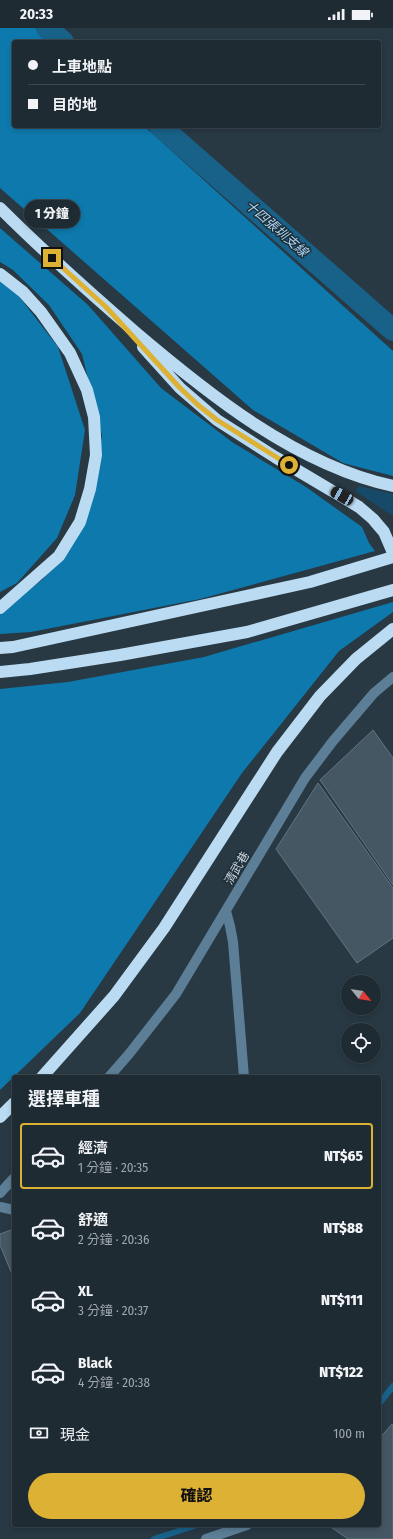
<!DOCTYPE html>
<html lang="zh-TW">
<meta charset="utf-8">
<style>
body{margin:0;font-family:"Fira Sans Condensed","Noto Sans TC",sans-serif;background:#2b373f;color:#f1f3f6;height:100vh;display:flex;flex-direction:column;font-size:15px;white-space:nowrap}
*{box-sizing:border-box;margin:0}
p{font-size:13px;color:#a1a7ac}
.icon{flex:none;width:22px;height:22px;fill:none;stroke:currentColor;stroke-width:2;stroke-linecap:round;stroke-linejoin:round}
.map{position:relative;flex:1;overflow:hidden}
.sheet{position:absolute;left:12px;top:1047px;width:369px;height:452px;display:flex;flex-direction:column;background:#1e2b33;border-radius:4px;box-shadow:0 2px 6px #0003,0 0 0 1px #3c474e}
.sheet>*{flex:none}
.banner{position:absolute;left:12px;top:12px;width:369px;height:88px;border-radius:4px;box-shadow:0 2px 6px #0003,0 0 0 1px #3c474e;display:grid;align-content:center;height:88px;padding:0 16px;background:#1e2b33}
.needle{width:26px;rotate:120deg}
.controls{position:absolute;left:341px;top:947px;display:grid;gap:8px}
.controls a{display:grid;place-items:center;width:40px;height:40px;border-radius:50%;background:#1e2b33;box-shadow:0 2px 6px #0003,0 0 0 1px #3c474e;font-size:20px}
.end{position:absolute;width:18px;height:18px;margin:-9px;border:5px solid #ddb133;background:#111;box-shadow:0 0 0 2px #111}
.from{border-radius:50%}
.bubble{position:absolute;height:28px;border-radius:14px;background:#1e2b33;box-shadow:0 2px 6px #0003,0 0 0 1px #3c474e;font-size:13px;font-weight:800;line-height:28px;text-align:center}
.car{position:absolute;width:12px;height:24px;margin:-12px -6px;border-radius:5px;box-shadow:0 0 3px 1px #0007;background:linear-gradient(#222 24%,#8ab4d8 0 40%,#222 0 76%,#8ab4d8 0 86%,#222 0)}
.banner b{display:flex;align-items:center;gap:14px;height:38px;font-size:15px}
.banner b+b{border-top:1px solid #3c474e}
.banner i{width:10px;height:10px;background:#f1f3f6}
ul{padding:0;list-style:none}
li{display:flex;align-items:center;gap:12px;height:66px;margin:0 8px 6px;padding:0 8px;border:2px solid transparent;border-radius:4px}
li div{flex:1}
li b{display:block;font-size:15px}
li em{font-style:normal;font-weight:800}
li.current{border-color:#ddb133}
li>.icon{width:36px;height:36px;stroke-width:1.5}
h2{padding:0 16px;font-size:18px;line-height:48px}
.pay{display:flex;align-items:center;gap:10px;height:44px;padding:0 16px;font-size:15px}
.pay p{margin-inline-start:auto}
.cta{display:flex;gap:8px;margin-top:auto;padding:8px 16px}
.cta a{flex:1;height:46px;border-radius:24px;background:#ddb133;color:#111;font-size:16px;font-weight:800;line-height:46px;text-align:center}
.status{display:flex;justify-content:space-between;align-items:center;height:28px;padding:0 20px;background:#1e2b33;direction:ltr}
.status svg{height:11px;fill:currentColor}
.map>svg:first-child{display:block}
</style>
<div class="status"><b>20:33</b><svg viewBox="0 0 49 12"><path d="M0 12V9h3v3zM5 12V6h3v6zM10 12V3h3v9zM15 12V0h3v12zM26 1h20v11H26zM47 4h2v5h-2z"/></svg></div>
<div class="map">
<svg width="393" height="1511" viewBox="0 0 393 1511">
<rect width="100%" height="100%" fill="#283944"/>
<path fill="#164a68" d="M359 458 393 466V488L355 463Z"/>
<path fill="#0e79ad" d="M0 0H35L51 14H14V98H144L393 323V448L343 435 253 382 0 160Z
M0 200 88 277 161 360 232 414 306 459 362 499 369 515 375 523 200 571 31 604 0 606V584L43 551 85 488 102 408 82 326 49 277 13 242 0 234Z
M0 249 7 253 58 319 85 402 75 467 57 510 17 555 0 564Z
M393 574V584L339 623 242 745 80 985 0 1062V661L68 654 204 629Z"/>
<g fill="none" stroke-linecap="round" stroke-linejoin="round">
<path stroke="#186189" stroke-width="6" d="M379 1376 393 1358
M154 1511 197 1497"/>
<path stroke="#186189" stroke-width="22" d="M47 0 63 14
M160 98 393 302"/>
</g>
<path fill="#455763" stroke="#627481" d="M373 702 393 730V857L320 752Z
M318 755 393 860V910L357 935 276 821Z
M14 1201V1251L0 1217V1206Z
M392 1396 393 1397V1511H348L328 1497H379V1411Z"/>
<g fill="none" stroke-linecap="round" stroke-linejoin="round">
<path stroke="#5c7e96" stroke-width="10" d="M226 883 230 898 233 914 244 1049
M109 1049 129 1026 176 966 305 750 333 713 374 665 393 649
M0 1165 14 1150
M0 1179 14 1182
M206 1511 247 1497"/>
<path stroke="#badbf1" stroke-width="12" d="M0 180C43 223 88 263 134 303 208 366 296 437 393 458
M0 246 23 264 41 284 70 325 87 362 94 389 96 427 90 461 80 494 59 528 0 580
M143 319 180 360 217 392 275 429 359 479 373 491 384 504 393 525
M0 620 13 619 310 554 393 529
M0 644 30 641 120 627 247 604 393 562
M42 1049 114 968 164 900 277 724 320 668 356 631 393 601
M0 1089 14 1075"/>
</g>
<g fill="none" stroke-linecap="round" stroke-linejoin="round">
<path stroke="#ddb133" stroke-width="5" d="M52 230 106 279 180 360 198 377 217 392 289 437"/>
</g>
<g text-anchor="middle" stroke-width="3" stroke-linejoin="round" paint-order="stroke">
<g font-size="12" fill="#ccd6dd" stroke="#1e2f3a">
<text transform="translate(237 840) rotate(-59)" y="4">清武巷</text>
</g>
<g font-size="13" font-style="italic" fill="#add6f3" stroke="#1e2f3a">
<text transform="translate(277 200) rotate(41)" y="5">十四張圳支線</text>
</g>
</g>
</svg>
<div class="controls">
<a><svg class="needle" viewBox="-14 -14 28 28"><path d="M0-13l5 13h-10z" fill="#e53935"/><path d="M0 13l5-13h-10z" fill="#a1a7ac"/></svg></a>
<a><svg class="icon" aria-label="locate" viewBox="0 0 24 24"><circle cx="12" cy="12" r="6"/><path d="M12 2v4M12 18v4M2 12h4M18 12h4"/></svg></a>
</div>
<i class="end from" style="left:289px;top:437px"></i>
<i class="end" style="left:52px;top:230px"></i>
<div class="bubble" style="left:24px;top:172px;width:56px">1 分鐘</div>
<i class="car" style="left:342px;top:468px;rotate:300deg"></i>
<div class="banner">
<b><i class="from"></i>上車地點</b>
<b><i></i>目的地</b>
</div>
<section class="sheet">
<h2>選擇車種</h2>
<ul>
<li class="current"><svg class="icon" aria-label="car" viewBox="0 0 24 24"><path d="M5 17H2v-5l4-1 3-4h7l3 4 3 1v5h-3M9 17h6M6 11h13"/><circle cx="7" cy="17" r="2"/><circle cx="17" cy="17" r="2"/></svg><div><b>經濟</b><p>1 分鐘 · 20:35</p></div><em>NT$65</em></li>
<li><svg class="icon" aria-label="car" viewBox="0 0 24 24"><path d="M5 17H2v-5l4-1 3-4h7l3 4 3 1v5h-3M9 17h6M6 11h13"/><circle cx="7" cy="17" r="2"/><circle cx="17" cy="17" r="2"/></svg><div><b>舒適</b><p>2 分鐘 · 20:36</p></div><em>NT$88</em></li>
<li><svg class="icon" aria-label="car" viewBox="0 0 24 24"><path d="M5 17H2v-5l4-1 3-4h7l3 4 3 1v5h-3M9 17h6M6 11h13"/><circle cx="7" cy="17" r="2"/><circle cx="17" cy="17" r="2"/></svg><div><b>XL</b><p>3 分鐘 · 20:37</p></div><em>NT$111</em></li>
<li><svg class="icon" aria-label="car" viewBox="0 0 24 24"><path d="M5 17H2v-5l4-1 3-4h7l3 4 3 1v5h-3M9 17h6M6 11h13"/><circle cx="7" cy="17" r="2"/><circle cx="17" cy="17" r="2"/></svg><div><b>Black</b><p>4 分鐘 · 20:38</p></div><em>NT$122</em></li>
</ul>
<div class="pay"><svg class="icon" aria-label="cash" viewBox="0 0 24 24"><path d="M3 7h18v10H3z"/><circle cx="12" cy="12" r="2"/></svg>現金<p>100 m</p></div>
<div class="cta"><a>確認</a></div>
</section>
</div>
